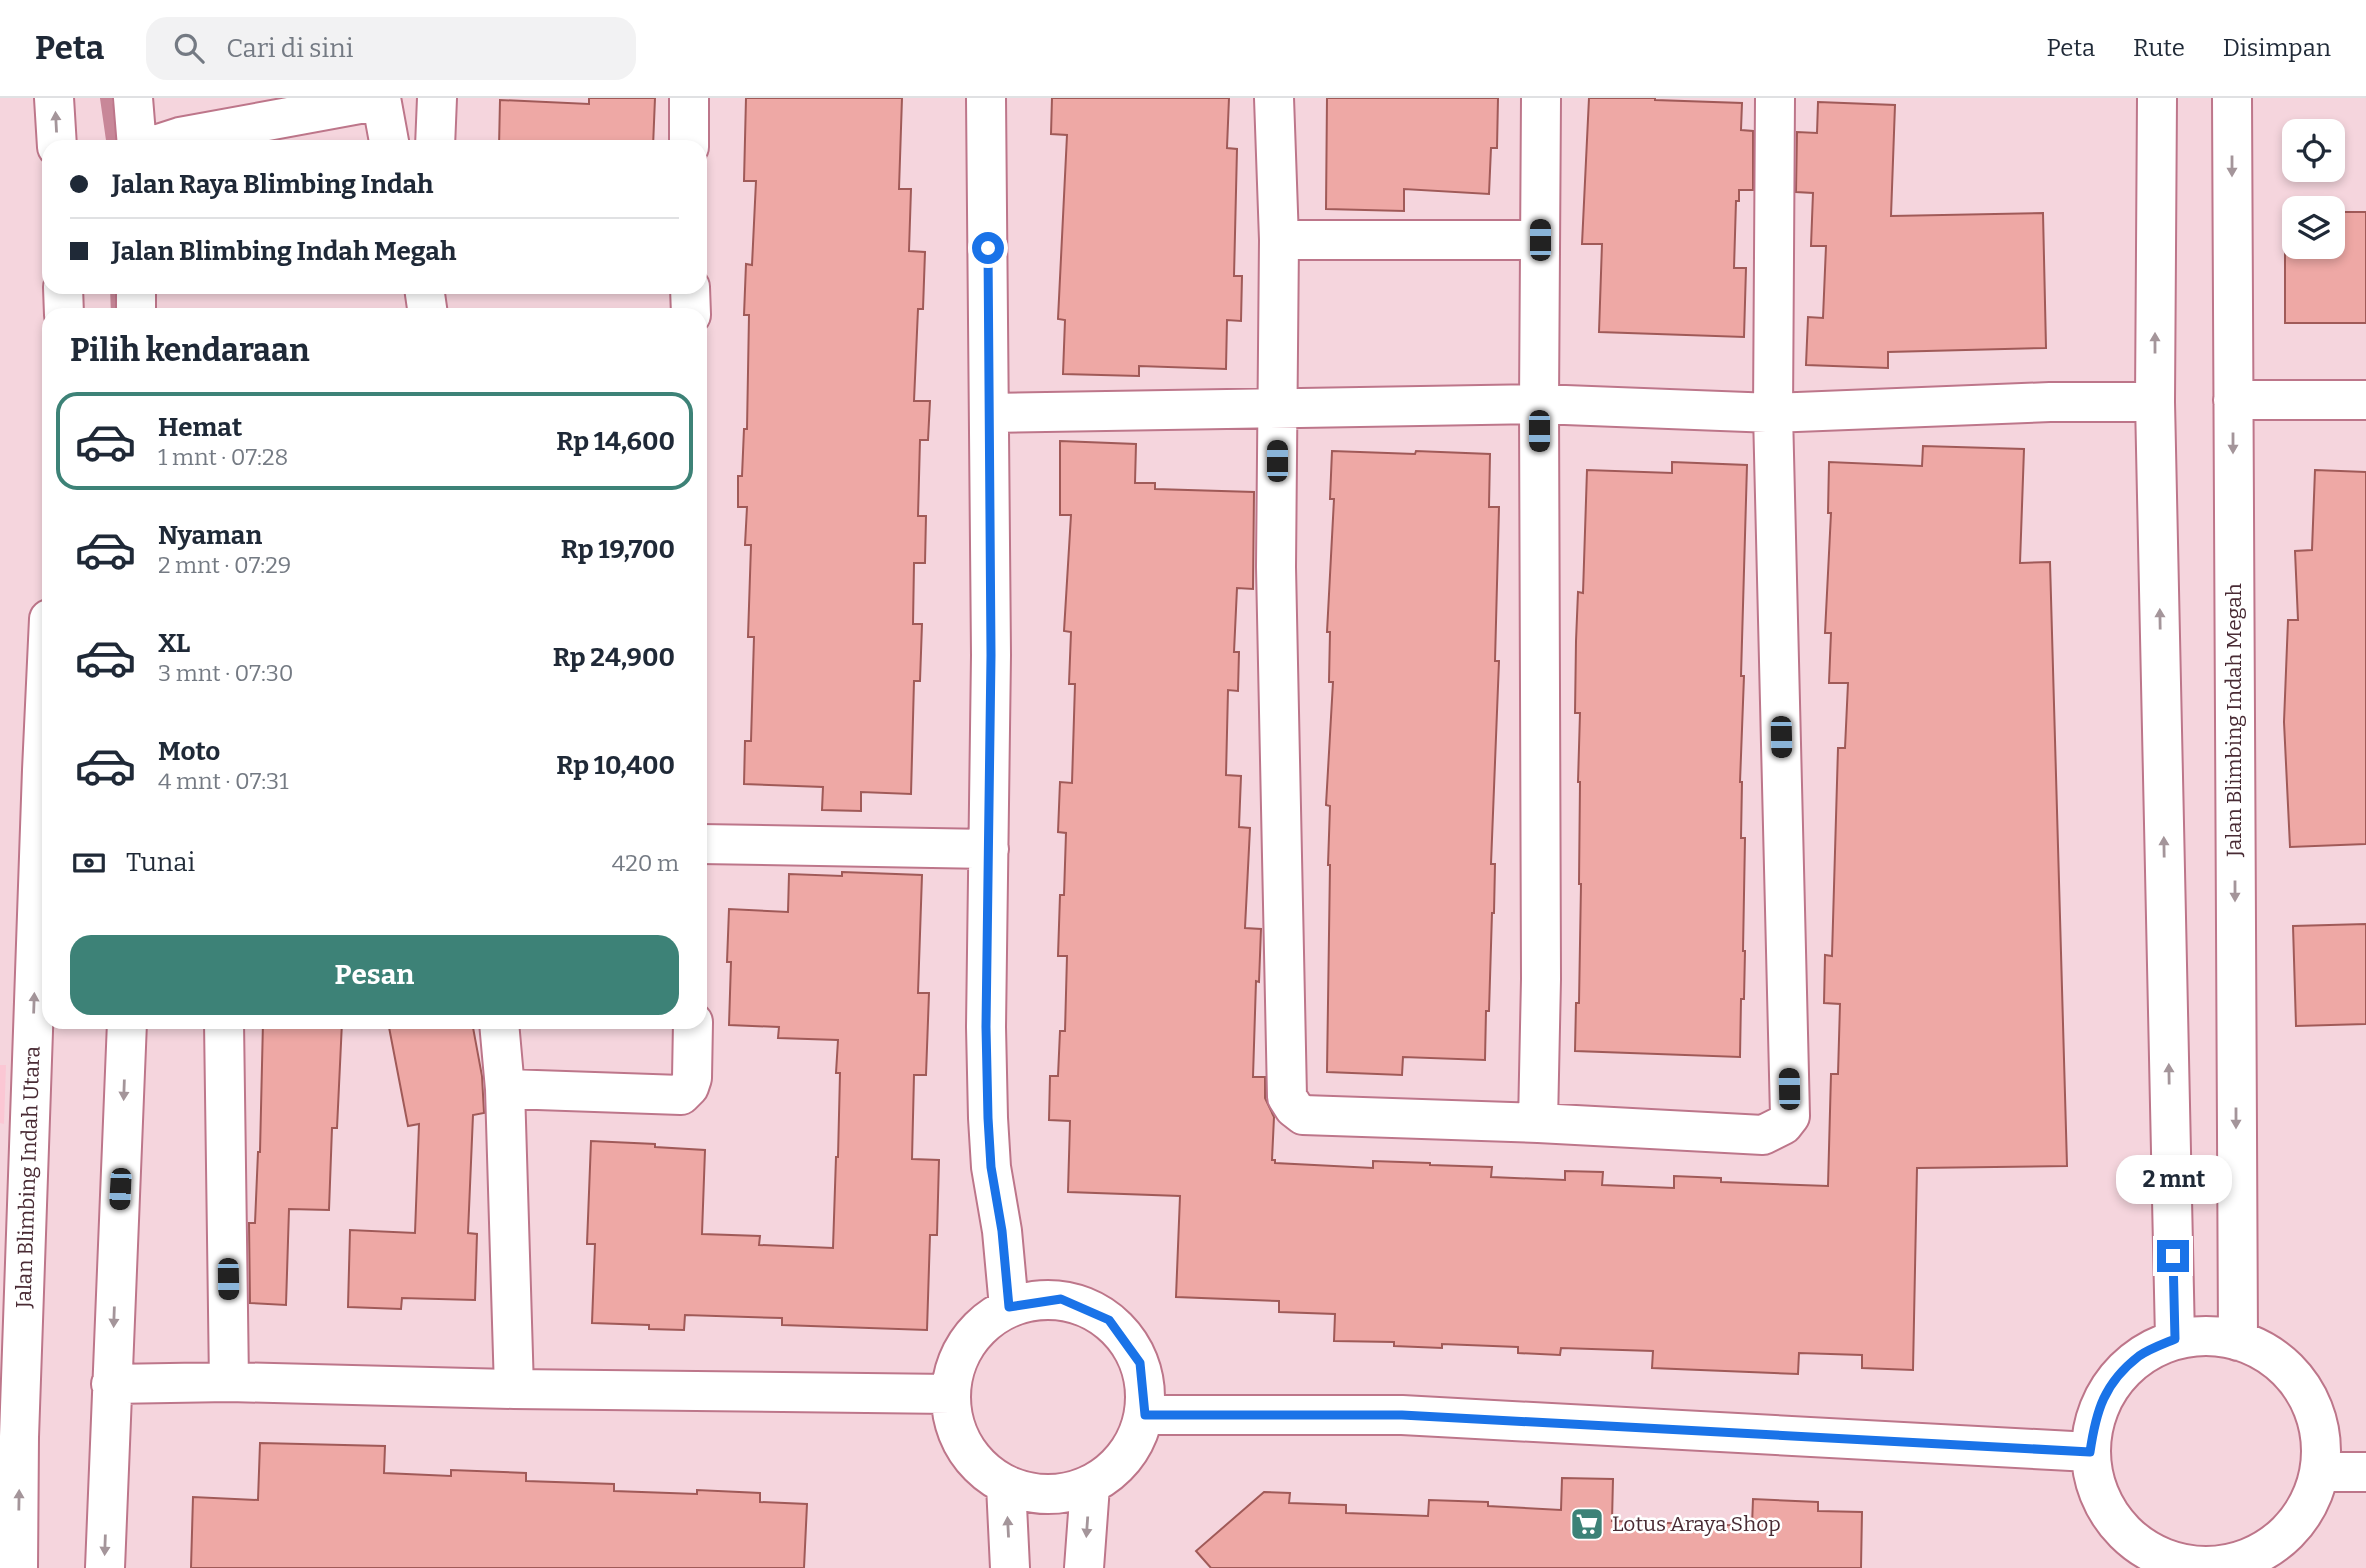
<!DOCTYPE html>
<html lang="id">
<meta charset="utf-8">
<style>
body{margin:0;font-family:Bitter,serif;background:#f2f2f3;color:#1f2937;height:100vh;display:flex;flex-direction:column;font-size:26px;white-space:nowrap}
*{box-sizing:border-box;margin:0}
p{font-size:23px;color:#747a83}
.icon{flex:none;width:38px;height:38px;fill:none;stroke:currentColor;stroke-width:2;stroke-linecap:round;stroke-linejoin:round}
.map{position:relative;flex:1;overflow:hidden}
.panel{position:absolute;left:42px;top:210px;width:665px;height:721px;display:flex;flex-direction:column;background:#fff;border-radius:21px;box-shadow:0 4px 10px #0003}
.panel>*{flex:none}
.top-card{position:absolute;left:42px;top:42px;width:665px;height:154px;border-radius:21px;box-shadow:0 4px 10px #0003;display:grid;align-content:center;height:154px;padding:0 28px;background:#fff}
.controls{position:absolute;left:2282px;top:21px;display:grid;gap:14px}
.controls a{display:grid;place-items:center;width:63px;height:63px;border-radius:14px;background:#fff;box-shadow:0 4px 10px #0003;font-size:35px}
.end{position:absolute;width:32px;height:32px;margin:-16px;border:9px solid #1a73e8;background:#fff;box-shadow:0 0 0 4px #fff}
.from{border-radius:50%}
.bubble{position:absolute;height:49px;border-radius:21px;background:#fff;box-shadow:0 4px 10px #0003;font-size:23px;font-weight:700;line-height:49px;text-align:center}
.car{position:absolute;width:21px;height:42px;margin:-21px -10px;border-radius:9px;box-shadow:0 0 5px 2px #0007;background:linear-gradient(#222 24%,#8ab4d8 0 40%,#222 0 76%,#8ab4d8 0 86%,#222 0)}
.top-card b{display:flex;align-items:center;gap:24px;height:66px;font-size:26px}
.top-card b+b{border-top:2px solid #e0e1e3}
.top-card i{width:18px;height:18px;background:#1f2937}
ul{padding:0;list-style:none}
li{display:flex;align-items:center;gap:21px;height:98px;margin:0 14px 10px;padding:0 14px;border:4px solid transparent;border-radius:21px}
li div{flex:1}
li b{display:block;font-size:26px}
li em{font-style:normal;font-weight:700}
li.selected{border-color:#3d8277}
li>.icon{width:63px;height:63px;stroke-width:1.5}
h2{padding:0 28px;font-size:32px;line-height:84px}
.pay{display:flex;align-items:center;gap:18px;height:77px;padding:0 28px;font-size:26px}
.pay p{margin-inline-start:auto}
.cta{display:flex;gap:14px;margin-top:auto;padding:14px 28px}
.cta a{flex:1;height:80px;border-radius:21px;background:#3d8277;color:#fff;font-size:28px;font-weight:700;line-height:80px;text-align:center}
header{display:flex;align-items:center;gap:42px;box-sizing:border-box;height:98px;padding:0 35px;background:#fff;border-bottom:2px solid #e0e1e3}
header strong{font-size:33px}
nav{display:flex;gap:38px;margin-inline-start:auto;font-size:24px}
.search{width:490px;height:63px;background:#f2f2f3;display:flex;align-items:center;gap:18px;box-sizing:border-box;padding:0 24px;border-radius:21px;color:#747a83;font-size:26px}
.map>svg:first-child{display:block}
</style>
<header>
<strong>Peta</strong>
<div class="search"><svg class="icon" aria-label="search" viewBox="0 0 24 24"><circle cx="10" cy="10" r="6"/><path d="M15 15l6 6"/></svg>Cari di sini</div>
<nav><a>Peta</a><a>Rute</a><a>Disimpan</a></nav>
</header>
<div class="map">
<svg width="2366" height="1470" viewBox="0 0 2366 1470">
<rect width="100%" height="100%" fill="#f5d5dd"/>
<path fill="#fbc7d4" d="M0 967H6L4 1026 0 1025Z"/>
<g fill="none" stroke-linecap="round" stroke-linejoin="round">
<path stroke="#c88798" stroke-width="12" d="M106 0 113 49
M116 189 117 217"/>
</g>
<path fill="#eea8a5" stroke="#a05a58" stroke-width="2" d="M589 0H655L653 49H499L500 2 589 6Z
M746 0H902L899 91H911L909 153 925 154 923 211H918L914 303H930L928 342H920L918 418H926L925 465H914L913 526H922L920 583H914L911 696 861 694V713L822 712 823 689 744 686 745 643H751L754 539H748L751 447H745L747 409H738V378H742L744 331H747L749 217H744L746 166 752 167 756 83H744Z
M1052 0H1229L1227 50 1237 51 1234 178H1242L1241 223 1227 222 1226 271 1139 268V278L1063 276 1065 222 1058 221 1067 37 1051 36Z
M1327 0H1498L1497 50H1491L1489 96 1404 91V113L1326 111Z
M1589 0H1655V2L1742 5 1741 32 1753 33V92H1739V103H1736L1734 170H1746L1744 239 1599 234 1602 146H1582Z
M1818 4 1895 7 1891 118 2043 115 2046 250 1888 254V270L1806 267 1808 219 1823 220 1826 148H1811L1813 95 1796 94 1797 34 1817 35Z
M2285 114H2294V149H2333V114H2366V225H2285Z
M1060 343 1136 346 1135 385H1155V391L1254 394 1253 491 1237 490 1234 554H1239L1238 593 1228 592 1226 677 1241 678 1239 729 1250 730 1245 830 1261 831 1259 884 1256 883 1253 979H1265V1000L1274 1019 1272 1062H1275V1065L1373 1070V1063L1430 1065V1067L1492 1069 1491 1079 1565 1082V1073L1603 1074 1602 1087 1674 1090V1078L1721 1080V1084L1828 1088 1831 976H1838L1840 906 1824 905 1825 857 1832 858 1838 650H1845L1848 585H1829L1831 535H1825L1831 415H1828L1829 364 1922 368 1923 348 2024 351 2020 465 2050 464 2067 1068 1917 1070 1913 1272 1862 1270V1257L1799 1255 1798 1276 1652 1270 1653 1253 1561 1250 1560 1257 1518 1255V1249L1442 1246V1250L1394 1248V1244L1334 1243 1335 1216 1279 1214V1203L1176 1199 1180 1098 1068 1094 1070 1023 1049 1022 1050 978H1058L1060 933H1065L1067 858H1058L1060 797H1064L1066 735 1058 734 1060 684 1072 685 1075 586H1069L1071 534 1064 533 1071 417H1060Z
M1332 353 1415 356 1416 353 1490 356 1489 409H1499L1495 563H1499L1491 766H1495L1494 815H1492L1489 913H1486L1485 962 1403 959 1402 977 1327 974 1330 767H1328L1330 708 1326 707 1333 584H1329L1330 534H1327L1334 401H1330Z
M1672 364 1747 367 1741 578H1744L1740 684H1742L1741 740H1745L1743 853H1745L1744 901H1741L1740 959 1575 953 1576 905H1579L1581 786H1579L1580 684H1578L1580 615H1575L1576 543 1578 494 1583 495 1587 372 1672 375Z
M2315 372 2366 374V746L2290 749 2284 624 2288 522H2298L2295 453 2312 452Z
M842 774 922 777 918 895H929L926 977H914L912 1061 939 1062 937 1137H930L927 1232 782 1227V1220L685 1217 684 1232 649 1231V1227L592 1225 595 1146H587L591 1043 655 1046V1049L705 1052 702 1136 760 1138 759 1147 833 1150 836 1059H838L840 975H836L838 942 778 940 779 929 729 927 731 864H727L729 811 788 814 789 776 842 778Z
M2366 826V926L2296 928 2293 828Z
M263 924H342L337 1030H332L329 1112 289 1111 286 1207 250 1205 249 1125H255L258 1054H260Z
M388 924H472L482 978 484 1015 473 1017 468 1135 477 1136 475 1202 402 1200 401 1211 348 1209 350 1132 415 1135 419 1026 408 1028Z
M260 1345 385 1348 384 1375 451 1378V1372L526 1375V1383L614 1386V1393L697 1396V1392L760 1395V1404L807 1406 804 1470H191L193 1399 258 1402Z
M1562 1380 1613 1381 1612 1423 1752 1428 1753 1401 1818 1404V1413L1862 1414 1861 1470H1211L1196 1453 1264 1394 1290 1395 1289 1405 1346 1407V1415L1428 1418 1429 1402 1488 1404V1408L1561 1412Z"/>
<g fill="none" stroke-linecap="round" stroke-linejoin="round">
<defs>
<path id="minor" d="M54 0 57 49
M133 0 137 49
M381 0 390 49
M689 0V49
M986 0 991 557 986 929 988 1020 991 1069 1002 1133 1009 1209
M1274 0 1279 142 1276 469 1287 999 1294 1010 1303 1017 1538 1025 1763 1037 1783 1027 1790 1018 1773 315 1775 0
M2157 0 2155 304 2175 1241
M2232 0 2238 1243
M149 49 180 39 381 2
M435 49 437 0
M1279 142H1540
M63 189 64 217
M424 189 428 217
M690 189 691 217
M136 217V189
M2233 302H2366
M989 315 1539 306 1773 315 2050 304H2155
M700 746 989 751
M224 924 229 1284
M499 924 505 991 514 1291
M505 991 681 997 689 989 692 980 693 924
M1538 1025 1541 881 1539 306 1541 0
M951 1299a97 97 0 1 1 194 0a97 97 0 1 1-194 0Z
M2091 1353a115 115 0 1 1 230 0a115 115 0 1 1-230 0Z
M111 1286 229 1284 514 1291 950 1296
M1145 1317H1402L2090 1354
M2320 1374H2366
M1006 1387 1010 1470
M18 1470 19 1339 42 672 49 521
M105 1470 127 924
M1084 1470 1090 1388"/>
</defs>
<use href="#minor" stroke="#bd768a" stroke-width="42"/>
<use href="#minor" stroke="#fff" stroke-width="38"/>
</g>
<defs><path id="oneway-solid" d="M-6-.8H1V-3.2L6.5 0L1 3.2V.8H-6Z" transform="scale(1.75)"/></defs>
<g fill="#a4959a">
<use href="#oneway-solid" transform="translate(56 24) rotate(-93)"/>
<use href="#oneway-solid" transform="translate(2232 68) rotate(90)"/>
<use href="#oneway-solid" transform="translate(2155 245) rotate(-90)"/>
<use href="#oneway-solid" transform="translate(2233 345) rotate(90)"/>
<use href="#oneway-solid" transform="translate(2160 521) rotate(-91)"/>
<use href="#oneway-solid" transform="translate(2164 749) rotate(-91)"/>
<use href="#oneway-solid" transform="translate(2235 793) rotate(90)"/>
<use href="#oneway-solid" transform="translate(34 905) rotate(-88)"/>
<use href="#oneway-solid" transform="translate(2169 976) rotate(-91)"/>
<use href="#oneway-solid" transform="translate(124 992) rotate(92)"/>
<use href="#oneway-solid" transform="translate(2236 1020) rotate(90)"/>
<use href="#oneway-solid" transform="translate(114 1219) rotate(92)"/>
<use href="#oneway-solid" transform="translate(19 1402) rotate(-89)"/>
<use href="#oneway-solid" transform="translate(1008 1429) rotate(-93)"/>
<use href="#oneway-solid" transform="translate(1087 1429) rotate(94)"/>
<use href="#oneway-solid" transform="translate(105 1447) rotate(92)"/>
</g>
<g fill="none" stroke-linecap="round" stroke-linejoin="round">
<path stroke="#1a73e8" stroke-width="9" d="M988 150 991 557 986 929 988 1020 991 1069 1002 1133 1009 1209 1061 1201 1109 1222 1140 1265 1145 1317H1402L2090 1354C2096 1313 2104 1285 2139 1258 2149 1251 2163 1246 2175 1241L2173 1158"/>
</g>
<defs>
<symbol id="supermarket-square" viewBox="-11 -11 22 22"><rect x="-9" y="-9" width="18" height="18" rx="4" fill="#3d8277" stroke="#fff"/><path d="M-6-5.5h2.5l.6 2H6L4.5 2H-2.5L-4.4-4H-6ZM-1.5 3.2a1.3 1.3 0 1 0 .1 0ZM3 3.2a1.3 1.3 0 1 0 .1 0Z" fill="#fff"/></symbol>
</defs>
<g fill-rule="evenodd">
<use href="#supermarket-square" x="1568" y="1407" width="38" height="38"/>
</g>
<g text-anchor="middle" stroke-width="5" stroke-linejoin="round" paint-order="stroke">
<g font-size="21" fill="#492b34" stroke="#fff">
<text transform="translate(2234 622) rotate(-90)" y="7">Jalan Blimbing Indah Megah</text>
<text transform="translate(28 1079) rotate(-88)" y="7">Jalan Blimbing Indah Utara</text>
</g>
<g font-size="21" fill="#492b34" stroke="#fff" text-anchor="start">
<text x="1612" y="1433">Lotus Araya Shop</text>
</g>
</g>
</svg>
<div class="controls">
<a><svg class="icon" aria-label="locate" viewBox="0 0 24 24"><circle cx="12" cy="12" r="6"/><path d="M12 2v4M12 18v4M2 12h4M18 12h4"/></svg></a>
<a><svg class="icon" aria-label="layers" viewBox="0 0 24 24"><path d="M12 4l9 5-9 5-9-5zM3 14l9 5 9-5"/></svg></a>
</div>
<i class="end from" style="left:988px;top:150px"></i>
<i class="end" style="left:2173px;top:1158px"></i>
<div class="bubble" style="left:2116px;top:1057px;width:116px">2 mnt</div>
<i class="car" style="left:1540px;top:142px;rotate:0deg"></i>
<i class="car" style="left:1539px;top:333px;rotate:180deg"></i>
<i class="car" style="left:1277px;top:363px;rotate:0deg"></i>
<i class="car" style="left:1781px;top:639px;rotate:179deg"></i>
<i class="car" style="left:1789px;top:991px;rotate:359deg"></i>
<i class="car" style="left:120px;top:1091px;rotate:183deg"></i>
<i class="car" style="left:228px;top:1181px;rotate:179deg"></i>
<div class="top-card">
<b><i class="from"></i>Jalan Raya Blimbing Indah</b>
<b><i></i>Jalan Blimbing Indah Megah</b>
</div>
<section class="panel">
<h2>Pilih kendaraan</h2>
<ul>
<li class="selected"><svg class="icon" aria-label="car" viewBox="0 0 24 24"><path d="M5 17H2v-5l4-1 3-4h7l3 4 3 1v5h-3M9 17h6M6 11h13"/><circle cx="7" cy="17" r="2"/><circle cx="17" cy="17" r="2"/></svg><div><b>Hemat</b><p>1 mnt · 07:28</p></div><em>Rp 14,600</em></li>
<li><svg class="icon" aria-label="car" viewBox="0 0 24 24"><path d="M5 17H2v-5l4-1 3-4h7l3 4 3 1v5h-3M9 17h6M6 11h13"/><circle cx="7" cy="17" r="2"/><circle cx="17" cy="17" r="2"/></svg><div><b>Nyaman</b><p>2 mnt · 07:29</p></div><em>Rp 19,700</em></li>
<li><svg class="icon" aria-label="car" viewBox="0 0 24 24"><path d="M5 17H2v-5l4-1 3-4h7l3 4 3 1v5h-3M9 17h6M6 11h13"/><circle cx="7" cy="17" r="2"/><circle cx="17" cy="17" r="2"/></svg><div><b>XL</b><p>3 mnt · 07:30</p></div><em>Rp 24,900</em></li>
<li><svg class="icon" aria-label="car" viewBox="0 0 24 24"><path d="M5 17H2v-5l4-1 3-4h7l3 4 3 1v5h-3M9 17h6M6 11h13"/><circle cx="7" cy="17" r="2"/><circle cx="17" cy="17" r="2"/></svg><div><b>Moto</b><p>4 mnt · 07:31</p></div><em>Rp 10,400</em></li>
</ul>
<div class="pay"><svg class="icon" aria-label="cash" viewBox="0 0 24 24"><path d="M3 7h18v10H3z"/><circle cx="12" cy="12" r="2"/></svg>Tunai<p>420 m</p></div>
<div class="cta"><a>Pesan</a></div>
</section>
</div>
